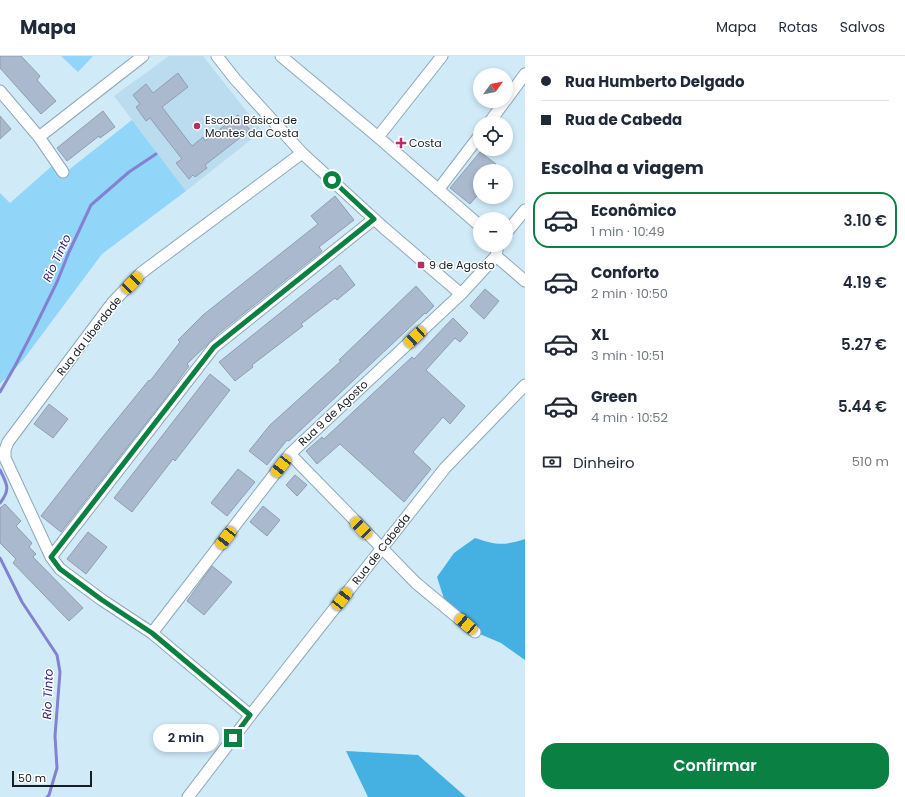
<!DOCTYPE html>
<html lang="pt">
<meta charset="utf-8">
<style>
body{margin:0;font-family:Poppins,sans-serif;background:#f2f2f3;color:#1f2937;height:100vh;display:flex;flex-direction:column;font-size:15px;white-space:nowrap}
*{box-sizing:border-box;margin:0}
p{font-size:13px;color:#747a83}
.icon{flex:none;width:22px;height:22px;fill:none;stroke:currentColor;stroke-width:2;stroke-linecap:round;stroke-linejoin:round}
.map{position:relative;flex:1;overflow:hidden}
.side{display:flex;flex-direction:column;background:#fff;width:380px}
.side>*{flex:none}
.banner{display:grid;align-content:center;height:88px;padding:0 16px;background:#fff}
.needle{width:26px;rotate:57deg}
.fabs{position:absolute;left:473px;top:12px;display:grid;gap:8px}
.fabs a{display:grid;place-items:center;width:40px;height:40px;border-radius:50%;background:#fff;box-shadow:0 2px 6px #0003;font-size:20px}
.scale{position:absolute;left:12px;bottom:10px;width:80px;box-sizing:border-box;padding-left:4px;border:2px solid #151e23;border-top:0;font-size:11px;line-height:14px;white-space:nowrap;color:#151e23;-webkit-text-stroke:3px #fff;paint-order:stroke}
.end{position:absolute;width:18px;height:18px;margin:-9px;border:5px solid #0b8043;background:#fff;box-shadow:0 0 0 2px #fff}
.from{border-radius:50%}
.bubble{position:absolute;height:28px;border-radius:14px;background:#fff;box-shadow:0 2px 6px #0003;font-size:13px;font-weight:600;line-height:28px;text-align:center}
.car{position:absolute;width:12px;height:24px;margin:-12px -6px;border-radius:5px;box-shadow:0 0 3px 1px #0007;background:linear-gradient(#f5c518 24%,#345 0 40%,#f5c518 0 76%,#345 0 86%,#f5c518 0)}
.banner b{display:flex;align-items:center;gap:14px;height:38px;font-size:15px}
.banner b+b{border-top:1px solid #e0e1e3}
.banner i{width:10px;height:10px;background:#1f2937}
ul{padding:0;list-style:none}
li{display:flex;align-items:center;gap:12px;height:56px;margin:0 8px 6px;padding:0 8px;border:2px solid transparent;border-radius:16px}
li div{flex:1}
li b{display:block;font-size:15px}
li em{font-style:normal;font-weight:600}
li.on{border-color:#0b8043}
li>.icon{width:36px;height:36px;stroke-width:1.5}
h2{padding:0 16px;font-size:18px;line-height:48px}
.pay{display:flex;align-items:center;gap:10px;height:44px;padding:0 16px;font-size:15px}
.pay p{margin-inline-start:auto}
.primary-button{display:flex;gap:8px;margin-top:auto;padding:8px 16px}
.primary-button a{flex:1;height:46px;border-radius:16px;background:#0b8043;color:#fff;font-size:16px;font-weight:600;line-height:46px;text-align:center}
header{display:flex;align-items:center;gap:24px;box-sizing:border-box;height:56px;padding:0 20px;background:#fff;border-bottom:1px solid #e0e1e3}
header strong{font-size:19px}
nav{display:flex;gap:22px;margin-inline-start:auto;font-size:14px}
main{display:flex;flex:1;min-height:0}
.map>svg:first-child{display:block}
</style>
<header>
<strong>Mapa</strong>
<nav><a>Mapa</a><a>Rotas</a><a>Salvos</a></nav>
</header>
<main>
<div class="map">
<svg width="525" height="741" viewBox="0 0 525 741">
<rect width="100%" height="100%" fill="#d0eaf8"/>
<path fill="#bbdcee" d="M169 0H203L262 75 186 135 114 40Z"/>
<path fill="#91d5f9" d="M61 0H93L78 16Z
M132 64 186 135 102 198 23 304 0 328V137L10 147 52 110 61 120Z"/>
<path fill="#45b0e2" d="M475 482C496 489 503 490 525 483V604L501 587 475 576 447 552 437 521 454 497Z
M346 695 418 699 466 741H368Z"/>
<g fill="none" stroke-linecap="round" stroke-linejoin="round">
<path stroke="#8281d2" stroke-width="3" d="M0 336 15 310 33 275 57 226 69 196 91 149 129 116 156 98
M0 414C7 428 11 433 0 447
M0 502 22 546 57 599 60 616 55 680 57 712 49 739 47 741"/>
</g>
<path fill="#abb9ce" stroke="#909eb2" d="M0 0H21L40 20 37 24 56 45 41 58 0 12Z
M178 17 188 31 162 51 192 90 203 81 205 85 238 59 250 74 205 109 207 112 195 121 193 119 189 123 176 107 182 103 150 62 146 65 136 51 140 48 133 39 146 28 153 37Z
M103 55 115 71 100 82 99 80 67 105 57 92Z
M0 60 11 73 0 83Z
M480 96 496 108 490 115H480V136L470 148 450 132Z
M335 140 354 164 319 191 322 195 218 278 187 308 189 310 168 339 61 476 41 460 105 378 149 324 150 325 180 286 178 284 203 259 318 168 311 160Z
M340 209 355 229 337 244 335 242 301 268 303 270 252 309 253 311 235 325 219 306Z
M416 230 434 250 426 258 425 257 289 385 287 384 267 409 249 395 270 369 341 305 339 304Z
M485 233 499 245 484 263 470 250Z
M453 262 468 277 460 286 455 282 426 314 465 350 450 368 443 361 413 396 431 413 404 446 340 388 317 408 306 395 322 381 324 383 412 301 414 303Z
M210 318 230 334 175 405 173 403 132 456 114 442Z
M49 348 68 363 53 382 34 368Z
M238 413 255 426 227 460 211 447Z
M295 419 307 429 297 440 286 429Z
M5 448 21 465 16 470 32 487 29 491 36 498 33 501 83 552 69 565 13 507 16 503 0 487V452Z
M263 450 280 464 267 480 250 466Z
M88 476 107 491 86 518 67 503Z
M212 510 232 526 204 559 187 545Z"/>
<g fill="none" stroke-linecap="round" stroke-linejoin="round">
<defs>
<path id="street" d="M217 0 235 23 302 97 384 172 461 238
M281 0 378 81 480 170
M0 35 39 81 63 116
M506 44 525 18
M489 67 505 45
M39 81 143 0
M378 81 442 0
M438 134 480 79
M506 177 525 154
M496 200 525 225
M290 398 416 527 475 576
M51 501 214 291 374 163
M152 577 290 398 461 238 496 200 498 189
M250 659 152 577 102 544 60 513 51 501 5 402V394L8 386 113 246 141 217 302 97
M188 741 253 656 445 412 525 329"/>
</defs>
<use href="#street" stroke="#90a8b5" stroke-width="13"/>
<use href="#street" stroke="#fff" stroke-width="11"/>
</g>
<g fill="none" stroke-linecap="round" stroke-linejoin="round">
<path stroke="#0b8043" stroke-width="5" d="M233 682 250 659 152 577 102 544 60 513 51 501 214 291 374 163 332 124"/>
</g>
<g fill="#b82e68" stroke="#fff" stroke-width="1.5">
<circle cx="197" cy="70" r="4"/>
<path d="M399 81h4v4h4v4h-4v4h-4v-4h-4v-4h4z"/>
<rect x="417" y="205" width="8" height="8" rx="2"/>
</g>
<g text-anchor="middle" stroke-width="3" stroke-linejoin="round" paint-order="stroke">
<g font-size="11" fill="#151e23" stroke="#fff" text-anchor="start">
<text x="205" y="68">Escola Básica de<tspan x="205" dy="13">Montes da Costa</tspan></text>
<text x="409" y="91">Costa</text>
<text x="429" y="213">9 de Agosto</text>
</g>
<g font-size="11" fill="#151e23" stroke="#fff">
<text transform="translate(89 280) rotate(-52)" y="4">Rua da Liberdade</text>
<text transform="translate(333 357) rotate(-43)" y="4">Rua 9 de Agosto</text>
<text transform="translate(381 493) rotate(-52)" y="4">Rua de Cabeda</text>
</g>
<g font-size="12" font-style="italic" fill="#332280" stroke="#fff">
<text transform="translate(57 202) rotate(-65)" y="4">Rio Tinto</text>
<text transform="translate(48 638) rotate(-88)" y="4">Rio Tinto</text>
</g>
</g>
</svg>
<div class="fabs">
<a><svg class="needle" viewBox="-14 -14 28 28"><path d="M0-13l5 13h-10z" fill="#e53935"/><path d="M0 13l5-13h-10z" fill="#747a83"/></svg></a>
<a><svg class="icon" aria-label="locate" viewBox="0 0 24 24"><circle cx="12" cy="12" r="6"/><path d="M12 2v4M12 18v4M2 12h4M18 12h4"/></svg></a>
<a>+</a>
<a>−</a>
</div>
<div class="scale">50 m</div>
<i class="end from" style="left:332px;top:124px"></i>
<i class="end" style="left:233px;top:682px"></i>
<div class="bubble" style="left:153px;top:668px;width:66px">2 min</div>
<i class="car" style="left:132px;top:227px;rotate:44deg"></i>
<i class="car" style="left:415px;top:281px;rotate:227deg"></i>
<i class="car" style="left:281px;top:410px;rotate:218deg"></i>
<i class="car" style="left:361px;top:472px;rotate:316deg"></i>
<i class="car" style="left:226px;top:482px;rotate:218deg"></i>
<i class="car" style="left:342px;top:543px;rotate:38deg"></i>
<i class="car" style="left:466px;top:568px;rotate:310deg"></i>
</div>
<section class="side">
<div class="banner">
<b><i class="from"></i>Rua Humberto Delgado</b>
<b><i></i>Rua de Cabeda</b>
</div>
<h2>Escolha a viagem</h2>
<ul>
<li class="on"><svg class="icon" aria-label="car" viewBox="0 0 24 24"><path d="M5 17H2v-5l4-1 3-4h7l3 4 3 1v5h-3M9 17h6M6 11h13"/><circle cx="7" cy="17" r="2"/><circle cx="17" cy="17" r="2"/></svg><div><b>Econômico</b><p>1 min · 10:49</p></div><em>3.10 €</em></li>
<li><svg class="icon" aria-label="car" viewBox="0 0 24 24"><path d="M5 17H2v-5l4-1 3-4h7l3 4 3 1v5h-3M9 17h6M6 11h13"/><circle cx="7" cy="17" r="2"/><circle cx="17" cy="17" r="2"/></svg><div><b>Conforto</b><p>2 min · 10:50</p></div><em>4.19 €</em></li>
<li><svg class="icon" aria-label="car" viewBox="0 0 24 24"><path d="M5 17H2v-5l4-1 3-4h7l3 4 3 1v5h-3M9 17h6M6 11h13"/><circle cx="7" cy="17" r="2"/><circle cx="17" cy="17" r="2"/></svg><div><b>XL</b><p>3 min · 10:51</p></div><em>5.27 €</em></li>
<li><svg class="icon" aria-label="car" viewBox="0 0 24 24"><path d="M5 17H2v-5l4-1 3-4h7l3 4 3 1v5h-3M9 17h6M6 11h13"/><circle cx="7" cy="17" r="2"/><circle cx="17" cy="17" r="2"/></svg><div><b>Green</b><p>4 min · 10:52</p></div><em>5.44 €</em></li>
</ul>
<div class="pay"><svg class="icon" aria-label="cash" viewBox="0 0 24 24"><path d="M3 7h18v10H3z"/><circle cx="12" cy="12" r="2"/></svg>Dinheiro<p>510 m</p></div>
<div class="primary-button"><a>Confirmar</a></div>
</section>
</main>
